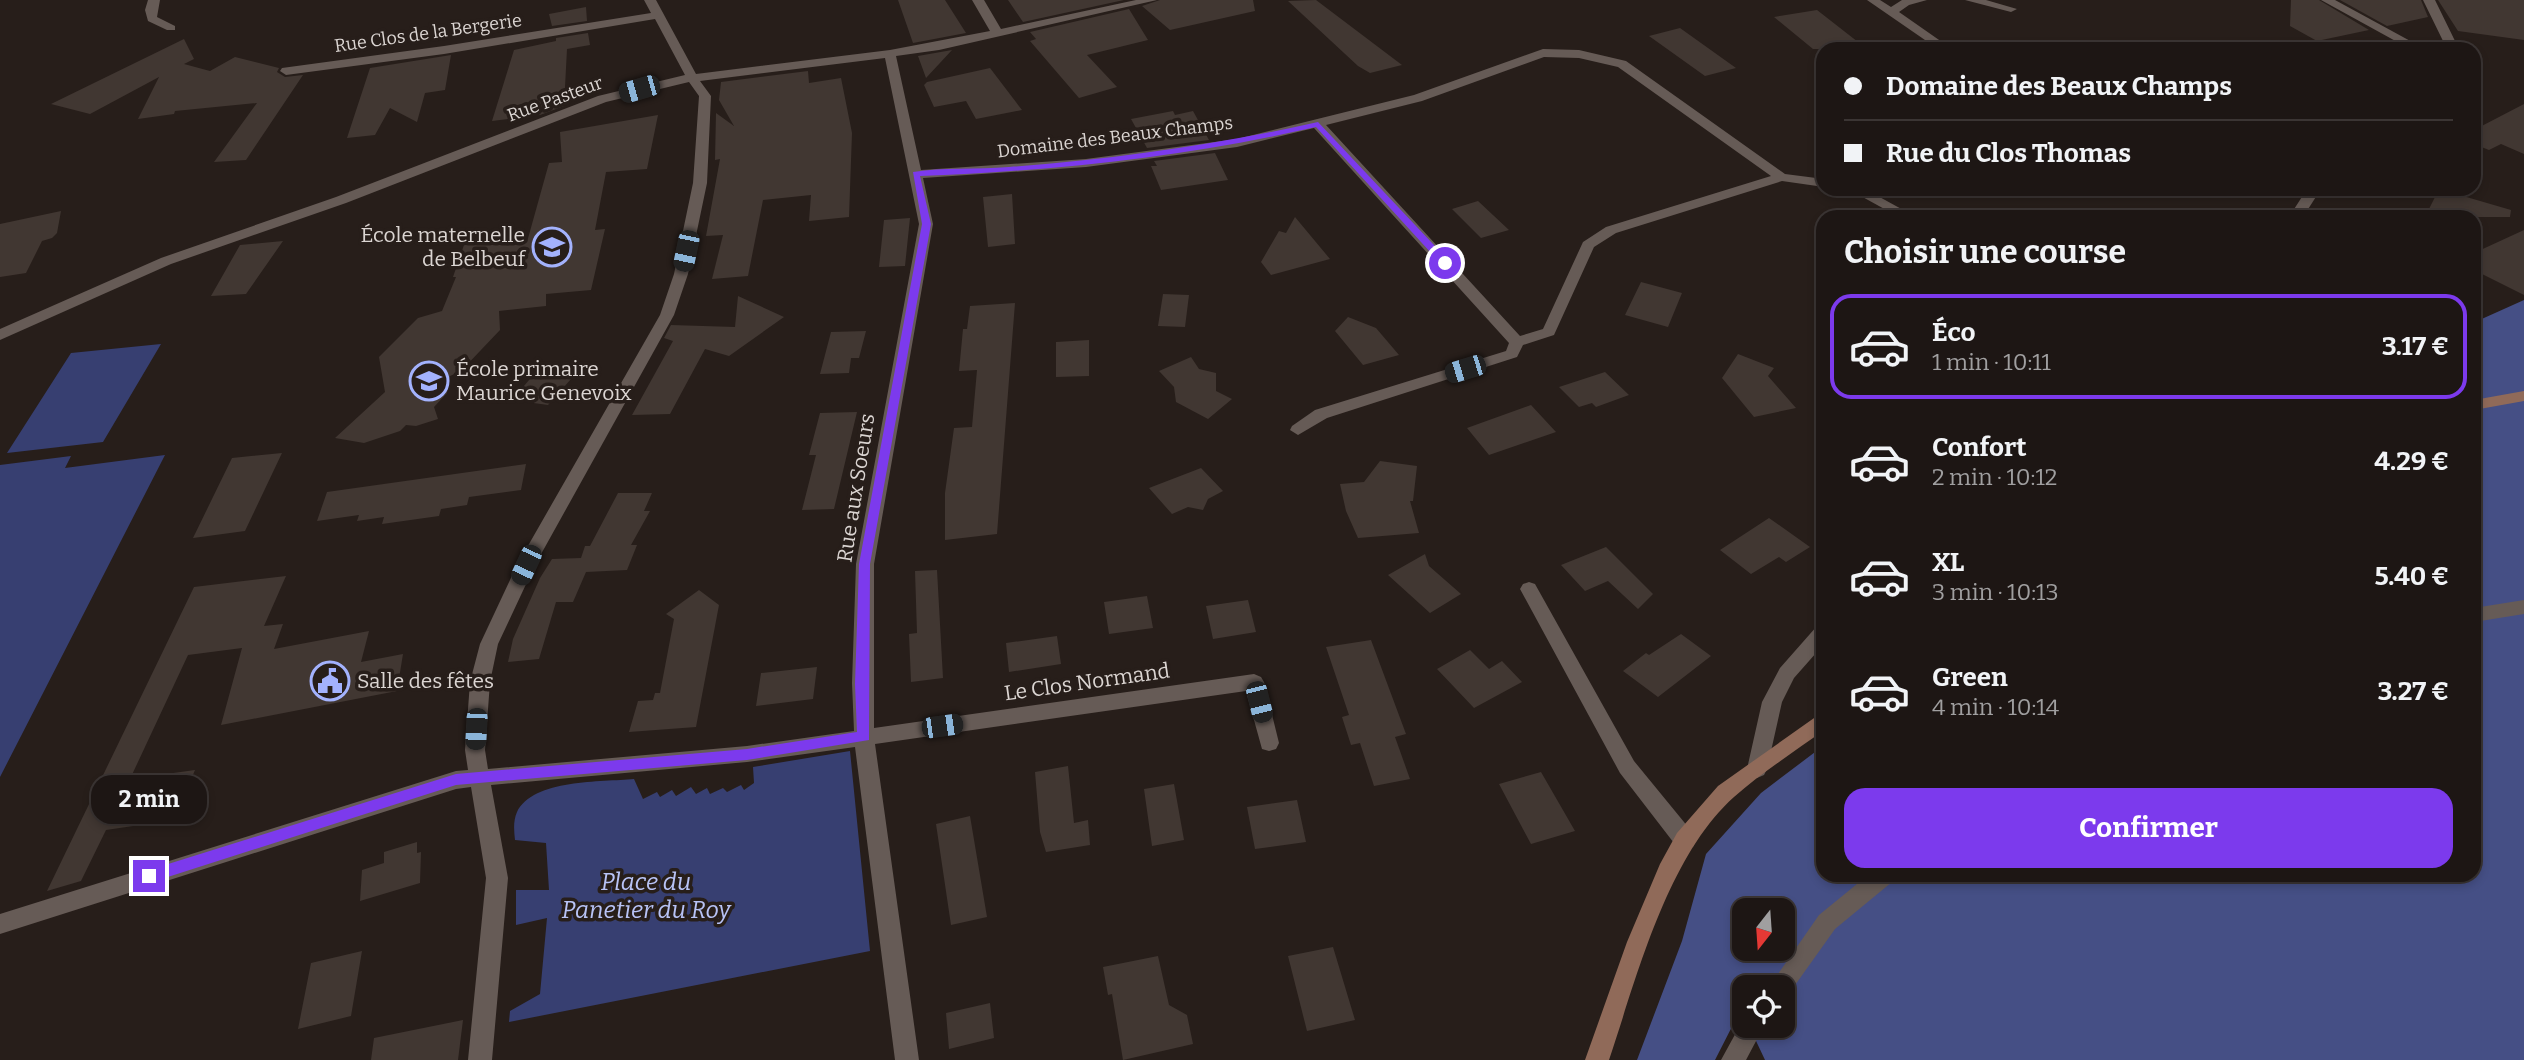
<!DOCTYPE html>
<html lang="fr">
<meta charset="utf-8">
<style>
body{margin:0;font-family:Bitter,serif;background:#251f1d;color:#f1f3f6;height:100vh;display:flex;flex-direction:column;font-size:26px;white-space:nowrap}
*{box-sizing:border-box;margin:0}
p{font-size:23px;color:#a09fa0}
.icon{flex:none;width:38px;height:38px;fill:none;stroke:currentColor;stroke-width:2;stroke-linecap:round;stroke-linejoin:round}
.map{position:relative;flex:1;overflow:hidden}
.sheet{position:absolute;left:1816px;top:210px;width:665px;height:672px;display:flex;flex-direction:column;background:#1d1614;border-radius:21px;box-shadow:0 4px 10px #0003,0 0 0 2px #3b3534}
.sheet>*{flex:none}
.top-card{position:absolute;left:1816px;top:42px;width:665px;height:154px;border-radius:21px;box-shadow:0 4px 10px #0003,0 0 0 2px #3b3534;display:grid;align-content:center;height:154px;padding:0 28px;background:#1d1614}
.needle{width:46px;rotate:197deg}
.tools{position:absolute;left:1732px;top:898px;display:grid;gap:14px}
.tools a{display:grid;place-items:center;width:63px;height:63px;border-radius:14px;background:#1d1614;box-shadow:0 4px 10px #0003,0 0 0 2px #3b3534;font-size:35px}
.end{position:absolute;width:32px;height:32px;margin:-16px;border:9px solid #7c3aed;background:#fff;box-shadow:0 0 0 4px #fff}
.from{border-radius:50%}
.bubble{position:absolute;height:49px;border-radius:21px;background:#1d1614;box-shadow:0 4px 10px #0003,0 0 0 2px #3b3534;font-size:23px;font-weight:700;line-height:49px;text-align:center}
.car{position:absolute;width:21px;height:42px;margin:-21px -10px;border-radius:9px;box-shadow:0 0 5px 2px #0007;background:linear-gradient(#222 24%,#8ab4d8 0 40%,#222 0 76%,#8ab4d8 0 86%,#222 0)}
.top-card b{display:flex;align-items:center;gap:24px;height:66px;font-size:26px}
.top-card b+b{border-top:2px solid #3b3534}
.top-card i{width:18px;height:18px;background:#f1f3f6}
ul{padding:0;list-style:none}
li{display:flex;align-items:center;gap:21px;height:105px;margin:0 14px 10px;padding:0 14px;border:4px solid transparent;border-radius:21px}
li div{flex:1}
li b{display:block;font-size:26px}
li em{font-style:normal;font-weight:700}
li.current{border-color:#7c3aed}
li>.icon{width:63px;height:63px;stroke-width:1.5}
h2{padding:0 28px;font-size:32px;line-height:84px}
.button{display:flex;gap:14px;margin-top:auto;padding:14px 28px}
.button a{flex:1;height:80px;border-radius:21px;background:#7c3aed;color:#fff;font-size:28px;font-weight:700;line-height:80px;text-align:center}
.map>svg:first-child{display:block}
</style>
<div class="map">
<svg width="2524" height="1060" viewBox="0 0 2524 1060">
<rect width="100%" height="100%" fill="#271e1a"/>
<path fill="#373f71" d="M161 344 103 442 7 453 71 353Z
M165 455 0 777V465L71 456 65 468Z
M850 751 870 951 509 1022 510 1011 540 994 547 918 516 925V890H549L546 843 515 840C514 831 513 821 517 812 533 779 602 782 634 779L643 799 657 792 660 797 672 790 676 796 691 787 696 794 707 788 710 794 723 788 727 792 741 785 744 790 754 783 753 767Z"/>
<path fill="#454f85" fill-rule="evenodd" d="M2524 300V1060H1765L1749 1026H1783V987H1745V1016L1741 1009 1715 1060H1637L1682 941 1706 854 1761 793 1823 746 1824 875H2474L2475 322ZM1745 910H1783V948H1745Z"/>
<path fill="#413732" d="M898 0H945L966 33 913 43Z
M1008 0H1124L1023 22Z
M1160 0H1253L1255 11 1170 30 1142 6Z
M1316 0 1402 65 1370 73 1358 66 1288 1Z
M2291 0H2319L2369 30 2317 41 2290 26Z
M2340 0H2421L2428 17 2387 26Z
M2438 0H2524V40L2458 31Z
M586 7 587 21 552 26 549 14Z
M1129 9 1148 40 1087 55 1117 87 1079 98 1030 41 1036 39 1030 32Z
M1817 10 1867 49H1813L1774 17Z
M1680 28 1736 68 1705 76 1649 36Z
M588 33 590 45 567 49 564 106 540 115 492 121 514 50 556 41V38Z
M184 39 194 59 184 64 210 71 235 57 279 68 277 72 285 77 303 75 246 160 214 162 257 103 175 111 174 114 138 119 159 77 90 114 51 104Z
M952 50 926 78 918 56Z
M451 55 445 90 425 93 417 122 390 108 375 135 347 138 370 68Z
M990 68 1022 110 976 119 966 101 934 107 924 85 927 82Z
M808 71 809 83 841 78 852 133 849 217 809 221 811 195 763 200 748 276 712 279 723 235 706 236 720 159 715 160 716 113 734 126 719 100 721 82Z
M2524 104V154L2501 144 2489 150 2474 144V130Z
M1173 111 1175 115 1193 111 1209 140 1147 148 1131 119Z
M658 115 647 169 606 172 595 230 605 229 591 290 546 294V306L499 311 500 330 461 371 450 376 447 393 434 407 438 419 416 426 406 425 400 431 364 443 335 438 385 392 379 357 418 318 442 311 456 277H453L465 242 498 245 527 242 549 163 562 162 560 132Z
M1215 153 1228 180 1161 190 1151 166H1157L1154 161Z
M2439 189 2511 210 2510 217H2425Z
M1012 194 1015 244 988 247 983 197Z
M1478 201 1509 230 1481 238 1452 209Z
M61 211 57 233 52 238 42 241 26 273 0 277V224Z
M1295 217 1330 259 1271 275 1261 262 1279 231 1286 233Z
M910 218 905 266 879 267 884 220Z
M2524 230V295L2474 270V253Z
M283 241 246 294 211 296 240 245Z
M1641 282 1682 293 1668 327 1625 315Z
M1163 294 1189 295 1185 327 1158 326Z
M738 296 784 317 729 356 705 349 670 414 632 415 673 341 664 338 671 325 735 327Z
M1015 303 997 534 945 540V493L954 428 972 427 977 370 959 371 963 329H967L970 306Z
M1348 317 1376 328 1399 355 1363 365 1335 331Z
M866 331 859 358H851L849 373 820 374 831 332Z
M1089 340V376L1056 377V342Z
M1738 354 1774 368 1768 376 1796 408 1754 417 1722 378Z
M1191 357 1199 369 1216 373V391L1232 399 1208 419 1176 402 1174 387 1159 371Z
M1605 372 1629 395 1596 407 1592 403 1579 407 1559 387Z
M535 373 571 379 548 405 512 400Z
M1531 405 1556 432 1489 455 1467 428Z
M857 412 834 509 802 510 816 455H809L820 413Z
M282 453 245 531 193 538 232 458Z
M1380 461 1417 466 1413 501H1410L1419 533 1358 538 1346 511 1340 484 1364 482Z
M526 464 521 490 469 497 467 505 441 509 439 516 382 524 384 517 357 521 359 515 317 521 327 492Z
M1201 468 1223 491 1208 499 1203 510 1188 507 1172 514 1149 488Z
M618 493H652L644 511H650L631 545H637L627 570 586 572 573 602H556L539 659 508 662 513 639 540 578 552 559 581 558 585 546H590Z
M1769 518 1810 547 1786 562 1779 557 1751 574 1720 550Z
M1606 547 1653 594 1638 609 1608 581 1585 591 1561 565Z
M1425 554 1429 566 1461 594 1430 613 1388 575Z
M937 570 943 678 911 682 909 634 917 633 915 571Z
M286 576 264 626 283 624 274 649 369 631 361 662 403 654 397 691 221 725 242 648 188 655 130 779 195 770 174 820 106 830 81 881 47 891 194 587Z
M699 590 719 605 696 727 629 732 638 701 653 700 655 693H660L674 619 666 614Z
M1147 596 1153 628 1109 634 1104 602Z
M1248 600 1256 632 1213 639 1206 606Z
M1681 634 1711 656 1658 697 1623 671 1646 653 1649 655Z
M1057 636 1061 664 1009 672 1006 643Z
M1371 640 1406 734 1395 737 1410 779 1374 786 1360 743 1351 745 1342 717 1349 715 1326 647Z
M1470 650 1489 669 1502 661 1522 682 1474 708 1437 669Z
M817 667 813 699 756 706 761 673Z
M1068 766 1074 823 1088 820 1090 845 1046 852 1040 832 1035 772Z
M1541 772 1575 831 1531 844 1499 784Z
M1174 784 1184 840 1152 846 1144 789Z
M1297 800 1306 842 1255 849 1247 807Z
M970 816 987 917 951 925 936 824Z
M417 842V853L421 852 420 883 360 901 362 870 384 863V852Z
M1333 947 1355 1020 1307 1031 1288 956Z
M362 951 351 1016 298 1029 311 963Z
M1158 956 1169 1005 1187 1015 1193 1044 1123 1060 1112 994 1108 995 1103 967Z
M990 1003 994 1038 949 1049 946 1013Z
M463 1020 458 1060H371L374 1038Z"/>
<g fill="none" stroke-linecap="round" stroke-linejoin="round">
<path fill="#665b56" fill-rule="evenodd" d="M148 0H160L157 17 175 26V30H167L148 21 145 10Z
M644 0H656L696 74 890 50 990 31 972 0H984L1001 29 1136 0H1157L939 50 896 56 921 170 1086 159 1237 139 1414 95 1543 49 1579 50 1626 61 1785 174 1824 179V187L1782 181 1616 233 1594 247 1554 335 1523 345 1517 357 1327 418 1298 435 1290 430 1292 426 1315 410 1506 351 1509 343 1314 128 1237 147 1086 167 923 178 933 224 874 564V728L1254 674 1261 677 1264 682 1279 743 1276 749 1269 751 1262 749 1246 691 875 744 919 1060H895L855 747 747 762 491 785 508 878 492 1060H468L486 878 471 787 456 789 0 934V914L456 771 468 770 465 750 470 682 480 644 517 565 660 315 674 274 693 183 699 96 689 82 606 102 346 203 171 264 0 340V329L161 258 336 197 598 96 685 75 655 19 444 54 286 75 280 71 282 68 444 46 651 13ZM1544 57 1579 58 1618 67 1771 176 1606 227 1583 242 1543 329 1520 336 1326 125 1422 101ZM885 58 919 224 856 564 852 683 854 731 747 746 488 769 485 750 490 682 498 644 535 565 674 315 688 274 707 183 711 96 700 81Z
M1867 0H1880L1891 7 1902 0H1927L1909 5 1899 12 1952 49H1938Z
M1965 0H1986L2017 9 2011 12Z
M2321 0H2335L2425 49H2410Z
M2423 0H2435L2456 43 2455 49H2443L2444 43Z
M1848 189H1865L1916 217H1899Z
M2307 189H2321L2303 217H2289Z
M1529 582 1535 584 1634 761 1693 833 1696 840 1693 847 1685 849 1677 847 1620 773 1520 589 1523 584Z
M2524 600V614L2474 622V608Z
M1824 624V644L1794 678 1782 702 1767 769 1764 775 1757 778 1750 775 1747 769 1762 702 1780 668 1817 626Z
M1868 875H1895L1892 882 1835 929 1788 995 1783 997V987H1769L1819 915Z
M1744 1018 1745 1026H1764L1746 1060H1721Z"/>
<path fill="#906a59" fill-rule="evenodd" d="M2524 391V401L2474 410V400Z
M1824 711V730C1794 752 1761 773 1734 797 1667 857 1637 977 1609 1060H1585L1627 942 1660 864 1677 833 1718 786Z"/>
</g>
<path fill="#7c3aed" d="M1318 122 1449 261V265H1442L1316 127C1185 157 1054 171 920 176L931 224 870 564 869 740 747 760 456 785 149 883 144 881 142 876 149 870 456 774 747 749 857 732 855 684 859 564 922 224 913 172C944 167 977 170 1009 167 1114 159 1216 145 1318 122Z"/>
<defs>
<symbol id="school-ring" viewBox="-11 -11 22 22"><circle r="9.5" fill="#271e1a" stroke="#a3b2fd" stroke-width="1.5"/><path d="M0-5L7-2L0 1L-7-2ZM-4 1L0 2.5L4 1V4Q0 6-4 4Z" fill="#a3b2fd"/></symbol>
<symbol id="civic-ring" viewBox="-11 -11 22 22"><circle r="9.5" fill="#271e1a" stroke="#a3b2fd" stroke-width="1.5"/><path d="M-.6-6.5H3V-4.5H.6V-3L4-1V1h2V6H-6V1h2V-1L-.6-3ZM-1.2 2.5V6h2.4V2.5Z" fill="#a3b2fd"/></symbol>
</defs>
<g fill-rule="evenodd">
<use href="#school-ring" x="530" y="225" width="44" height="44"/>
<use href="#school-ring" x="407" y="359" width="44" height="44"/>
<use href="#civic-ring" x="308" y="659" width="44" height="44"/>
</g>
<g text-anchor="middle" stroke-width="7" stroke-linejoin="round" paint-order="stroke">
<g font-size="18" fill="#dbd5d2" stroke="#271e1a">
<text transform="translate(428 33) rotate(-8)" y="6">Rue Clos de la Bergerie</text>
<text transform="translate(555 99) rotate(-20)" y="6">Rue Pasteur</text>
<text transform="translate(1115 137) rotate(-7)" y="6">Domaine des Beaux Champs</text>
</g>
<g font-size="21" fill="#dbd5d2" stroke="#271e1a" text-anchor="start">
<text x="525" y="242" text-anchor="end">École maternelle<tspan x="525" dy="24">de Belbeuf</tspan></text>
<text x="456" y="376">École primaire<tspan x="456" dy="24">Maurice Genevoix</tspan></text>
<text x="357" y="688">Salle des fêtes</text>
</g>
<g font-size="21" fill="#dbd5d2" stroke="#271e1a">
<text transform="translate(856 488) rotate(-81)" y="7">Rue aux Soeurs</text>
<text transform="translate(1087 682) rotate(-8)" y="7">Le Clos Normand</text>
</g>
<g font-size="24" font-style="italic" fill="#b8c3f6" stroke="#271e1a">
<text x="646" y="890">Place du<tspan x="646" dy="28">Panetier du Roy</tspan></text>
</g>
</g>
</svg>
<div class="tools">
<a><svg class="needle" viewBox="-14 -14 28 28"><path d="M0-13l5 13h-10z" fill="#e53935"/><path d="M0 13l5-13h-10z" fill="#a09fa0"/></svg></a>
<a><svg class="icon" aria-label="locate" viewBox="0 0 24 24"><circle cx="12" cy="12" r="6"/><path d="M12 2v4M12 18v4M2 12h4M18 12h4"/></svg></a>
</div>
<i class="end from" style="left:1445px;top:263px"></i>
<i class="end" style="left:149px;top:876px"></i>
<div class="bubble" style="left:91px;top:775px;width:116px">2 min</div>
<i class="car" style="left:639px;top:89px;rotate:254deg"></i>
<i class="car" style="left:686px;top:251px;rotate:192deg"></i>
<i class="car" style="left:1465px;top:369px;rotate:253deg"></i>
<i class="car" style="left:526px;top:565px;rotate:205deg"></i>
<i class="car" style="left:1259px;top:702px;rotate:166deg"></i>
<i class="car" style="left:942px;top:726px;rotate:82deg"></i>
<i class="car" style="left:476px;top:729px;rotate:183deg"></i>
<div class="top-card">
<b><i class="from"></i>Domaine des Beaux Champs</b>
<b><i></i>Rue du Clos Thomas</b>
</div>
<section class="sheet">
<h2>Choisir une course</h2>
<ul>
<li class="current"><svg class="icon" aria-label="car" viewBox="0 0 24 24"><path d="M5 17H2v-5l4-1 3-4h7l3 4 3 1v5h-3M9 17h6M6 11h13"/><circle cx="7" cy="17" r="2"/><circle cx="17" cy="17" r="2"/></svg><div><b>Éco</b><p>1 min · 10:11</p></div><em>3.17 €</em></li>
<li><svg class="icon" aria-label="car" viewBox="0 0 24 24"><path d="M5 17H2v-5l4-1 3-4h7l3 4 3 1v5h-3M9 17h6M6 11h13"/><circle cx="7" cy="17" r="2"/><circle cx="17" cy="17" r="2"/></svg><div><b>Confort</b><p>2 min · 10:12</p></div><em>4.29 €</em></li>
<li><svg class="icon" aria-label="car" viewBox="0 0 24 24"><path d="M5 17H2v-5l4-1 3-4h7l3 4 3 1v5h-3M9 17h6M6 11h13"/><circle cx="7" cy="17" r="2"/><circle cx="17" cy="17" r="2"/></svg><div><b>XL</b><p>3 min · 10:13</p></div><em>5.40 €</em></li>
<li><svg class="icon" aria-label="car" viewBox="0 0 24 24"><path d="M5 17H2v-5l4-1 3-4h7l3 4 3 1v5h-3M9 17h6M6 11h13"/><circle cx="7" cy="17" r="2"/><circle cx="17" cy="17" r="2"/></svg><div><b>Green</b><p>4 min · 10:14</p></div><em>3.27 €</em></li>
</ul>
<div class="button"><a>Confirmer</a></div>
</section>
</div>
